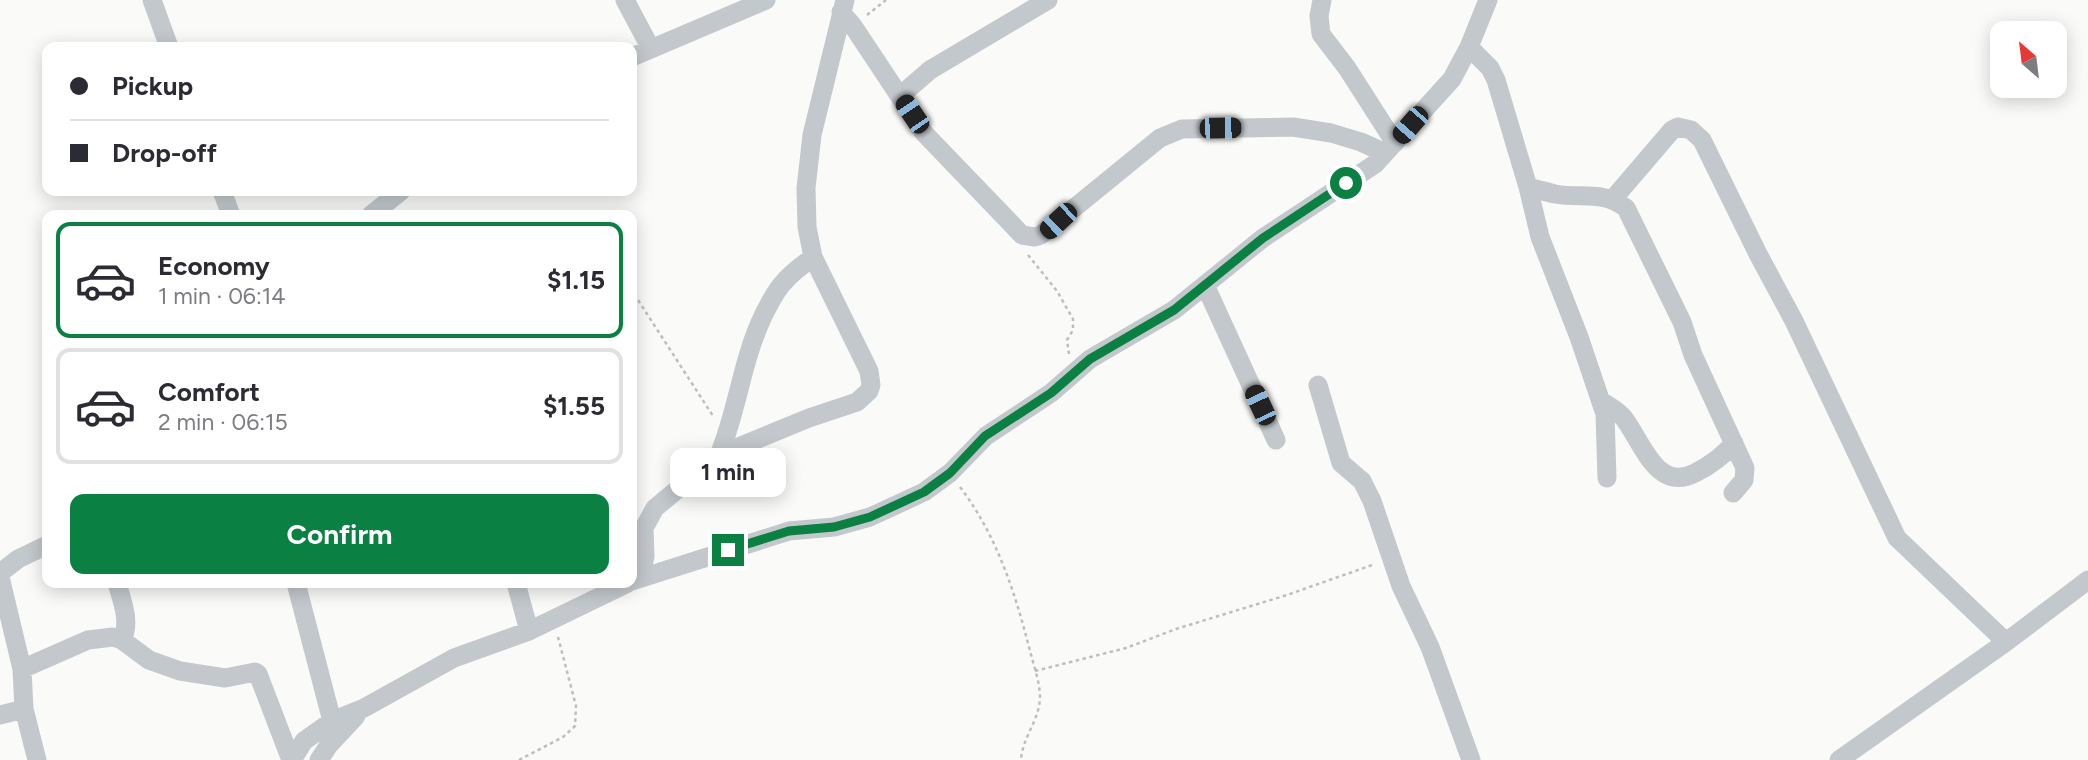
<!DOCTYPE html>
<meta charset="utf-8">
<style>
body{margin:0;font-family:Figtree,sans-serif;background:#f7f7f7;color:#2b2b33;height:100vh;display:flex;flex-direction:column;font-size:26px;white-space:nowrap}
*{box-sizing:border-box;margin:0}
p{font-size:23px;color:#7c7c81}
.icon{flex:none;width:38px;height:38px;fill:none;stroke:currentColor;stroke-width:2;stroke-linecap:round;stroke-linejoin:round}
.map{position:relative;flex:1;overflow:hidden}
.side{position:absolute;left:42px;top:210px;width:595px;height:378px;display:flex;flex-direction:column;background:#fff;border-radius:14px;box-shadow:0 4px 18px #0003}
.side>*{flex:none}
.top-card{position:absolute;left:42px;top:42px;width:595px;height:154px;border-radius:14px;box-shadow:0 4px 18px #0003;display:grid;align-content:center;height:154px;padding:0 28px;background:#fff}
.needle{width:46px;rotate:332deg}
.fabs{position:absolute;left:1990px;top:21px;display:grid;gap:14px}
.fabs a{display:grid;place-items:center;width:77px;height:77px;border-radius:14px;background:#fff;box-shadow:0 4px 18px #0003;font-size:35px}
.end{position:absolute;width:32px;height:32px;margin:-16px;border:9px solid #0b8043;background:#fff;box-shadow:0 0 0 4px #fff}
.from{border-radius:50%}
.bubble{position:absolute;height:49px;border-radius:14px;background:#fff;box-shadow:0 4px 18px #0003;font-size:23px;font-weight:700;line-height:49px;text-align:center}
.car{position:absolute;width:21px;height:42px;margin:-21px -10px;border-radius:9px;box-shadow:0 0 5px 2px #0007;background:linear-gradient(#222 24%,#8ab4d8 0 40%,#222 0 76%,#8ab4d8 0 86%,#222 0)}
.top-card b{display:flex;align-items:center;gap:24px;height:66px;font-size:26px}
.top-card b+b{border-top:2px solid #e1e1e2}
.top-card i{width:18px;height:18px;background:#2b2b33}
ul{padding:12px 0 0;list-style:none}
li{display:flex;align-items:center;gap:21px;height:116px;margin:0 14px 10px;padding:0 14px;border:4px solid #e1e1e2;border-radius:14px}
li div{flex:1}
li b{display:block;font-size:26px}
li em{font-style:normal;font-weight:700}
li.selected{border-color:#0b8043}
li>.icon{width:63px;height:63px;stroke-width:1.5}
.button{display:flex;gap:14px;margin-top:auto;padding:14px 28px}
.button a{flex:1;height:80px;border-radius:14px;background:#0b8043;color:#fff;font-size:28px;font-weight:700;line-height:80px;text-align:center}
.map>svg:first-child{display:block}
</style>
<div class="map">
<svg width="2088" height="760" viewBox="0 0 2088 760">
<rect width="100%" height="100%" fill="#fafaf8"/>
<g fill="none" stroke-linecap="round" stroke-linejoin="round">
<path stroke="#bbbfc2" stroke-width="2.5" stroke-dasharray="3.5 3.5" stroke-linecap="butt" d="M867 15 886 0
M1028 255 1057 291 1073 319V330L1067 340 1069 354
M632 297 638 300 713 416
M960 487C997 536 1015 592 1030 651 1034 666 1040 683 1040 698 1039 721 1022 738 1021 760
M1035 671 1126 648 1176 629 1287 595 1375 564
M519 760 563 737 575 726 576 706 558 637"/>
<path stroke="#c3c8cc" stroke-width="19" d="M152 0 169 47
M625 0 650 47
M1322 0 1319 16 1321 34 1347 68 1395 143
M841 12 853 26 924 133 1022 235 1035 237 1041 235 1160 138 1182 129 1293 127 1331 133 1361 142 1385 153
M1469 47 1490 68 1496 80 1528 187 1540 237 1579 337 1605 414 1607 478
M632 57 766 0
M900 96 930 70 1048 0
M1528 187C1537 189 1546 192 1555 194 1582 199 1602 190 1626 208L1682 322 1693 355 1745 468 1744 480 1733 493
M222 191 231 215
M1613 199 1672 130 1678 127 1691 130 1702 140 1758 254 1794 321 1897 538 2006 642
M371 215 401 191
M1205 285 1276 440
M1318 385 1341 463 1362 481 1372 501 1401 586 1430 647 1471 760
M1601 401C1608 405 1617 410 1623 417 1642 441 1656 493 1695 473 1711 465 1723 456 1734 443
M719 455C738 409 742 359 764 314 770 303 775 291 784 282 792 272 803 265 813 257
M0 573 18 559 47 545
M641 576 645 556 644 528 655 508 719 455 809 418 857 402 869 391 871 385 869 371 813 257 807 227 806 188 812 135 845 0
M0 577 22 669 24 709 37 760
M632 581 789 531 834 527 870 517 924 492 950 473 986 436 1051 393 1090 359 1174 310 1263 238 1375 164 1452 79 1469 47 1488 0
M117 583C122 601 131 622 122 640
M296 583 332 721
M516 583 529 631
M22 669 88 640 113 637 122 640 149 660 180 671 225 678 255 672 258 674 291 760
M0 715 24 709
M292 760 304 741 332 721 364 708 454 658 529 631 628 583
M319 760 329 745 356 716
M1839 760 2006 642 2088 580"/>
</g>
<g fill="none" stroke-linecap="round" stroke-linejoin="round">
<path stroke="#0b8043" stroke-width="9" d="M728 550 789 531 834 527 870 517 924 492 950 473 985 436 1051 393 1090 359 1174 310 1263 238 1346 183"/>
</g>
</svg>
<div class="fabs">
<a><svg class="needle" viewBox="-14 -14 28 28"><path d="M0-13l5 13h-10z" fill="#e53935"/><path d="M0 13l5-13h-10z" fill="#7c7c81"/></svg></a>
</div>
<i class="end from" style="left:1346px;top:183px"></i>
<i class="end" style="left:728px;top:550px"></i>
<div class="bubble" style="left:670px;top:448px;width:116px">1 min</div>
<i class="car" style="left:912px;top:114px;rotate:326deg"></i>
<i class="car" style="left:1410px;top:125px;rotate:221deg"></i>
<i class="car" style="left:1220px;top:128px;rotate:89deg"></i>
<i class="car" style="left:1058px;top:221px;rotate:227deg"></i>
<i class="car" style="left:1260px;top:405px;rotate:335deg"></i>
<div class="top-card">
<b><i class="from"></i>Pickup</b>
<b><i></i>Drop-off</b>
</div>
<section class="side">
<ul>
<li class="selected"><svg class="icon" aria-label="car" viewBox="0 0 24 24"><path d="M5 17H2v-5l4-1 3-4h7l3 4 3 1v5h-3M9 17h6M6 11h13"/><circle cx="7" cy="17" r="2"/><circle cx="17" cy="17" r="2"/></svg><div><b>Economy</b><p>1 min · 06:14</p></div><em>$1.15</em></li>
<li><svg class="icon" aria-label="car" viewBox="0 0 24 24"><path d="M5 17H2v-5l4-1 3-4h7l3 4 3 1v5h-3M9 17h6M6 11h13"/><circle cx="7" cy="17" r="2"/><circle cx="17" cy="17" r="2"/></svg><div><b>Comfort</b><p>2 min · 06:15</p></div><em>$1.55</em></li>
</ul>
<div class="button"><a>Confirm</a></div>
</section>
</div>
